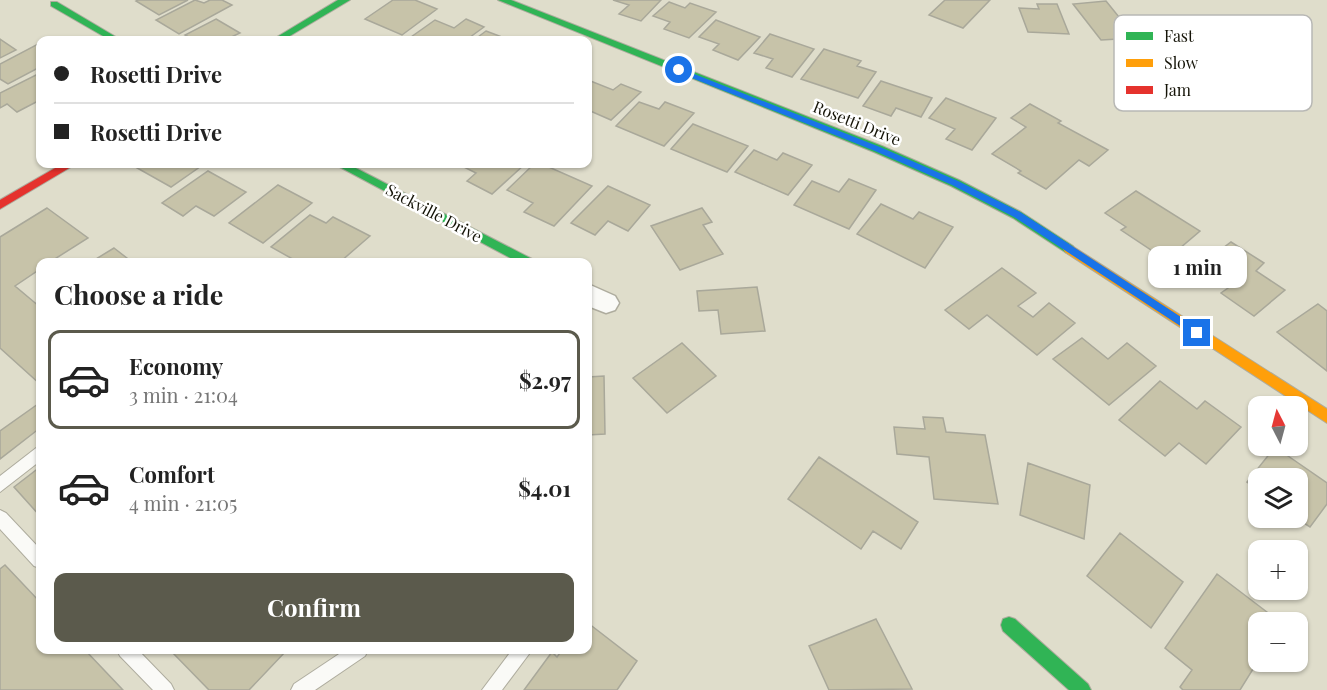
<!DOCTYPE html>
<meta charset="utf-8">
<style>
body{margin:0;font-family:"Playfair Display",serif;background:#f2f2f2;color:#222;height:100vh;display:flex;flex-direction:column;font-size:22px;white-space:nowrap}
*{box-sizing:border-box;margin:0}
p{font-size:20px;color:#767676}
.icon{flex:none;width:33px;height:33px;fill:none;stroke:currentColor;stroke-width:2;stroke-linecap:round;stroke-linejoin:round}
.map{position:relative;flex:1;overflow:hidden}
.panel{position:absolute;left:36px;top:258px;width:556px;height:396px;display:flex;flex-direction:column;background:#fff;border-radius:12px;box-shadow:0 2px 4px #0004}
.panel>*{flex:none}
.hud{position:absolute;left:36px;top:36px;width:556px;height:132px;border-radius:12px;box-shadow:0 2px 4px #0004;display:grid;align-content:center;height:132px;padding:0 18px;background:#fff}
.needle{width:39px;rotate:354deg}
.tools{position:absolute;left:1248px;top:396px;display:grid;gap:12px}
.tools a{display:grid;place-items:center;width:60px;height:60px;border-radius:12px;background:#fff;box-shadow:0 2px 4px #0004;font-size:30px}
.end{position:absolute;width:27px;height:27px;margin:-14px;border:8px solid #1a73e8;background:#fff;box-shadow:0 0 0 3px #fff}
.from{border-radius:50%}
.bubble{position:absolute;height:42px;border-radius:12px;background:#fff;box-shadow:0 2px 4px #0004;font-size:20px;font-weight:700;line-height:42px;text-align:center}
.hud b{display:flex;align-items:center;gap:21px;height:57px;font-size:22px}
.hud b+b{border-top:2px solid #e0e0e0}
.hud i{width:15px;height:15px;background:#222}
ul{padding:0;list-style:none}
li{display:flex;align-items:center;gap:18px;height:99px;margin:0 12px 9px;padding:0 6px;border:3px solid transparent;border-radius:12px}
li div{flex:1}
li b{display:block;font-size:22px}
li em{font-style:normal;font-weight:700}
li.current{border-color:#5b5a4c}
li>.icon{width:54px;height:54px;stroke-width:1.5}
h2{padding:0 18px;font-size:27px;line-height:72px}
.cta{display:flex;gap:12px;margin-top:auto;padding:12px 18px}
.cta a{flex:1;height:69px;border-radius:12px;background:#5b5a4c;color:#fff;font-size:24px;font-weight:700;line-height:69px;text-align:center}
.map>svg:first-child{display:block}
</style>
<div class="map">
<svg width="1327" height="690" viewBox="0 0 1327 690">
<rect width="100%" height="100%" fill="#dfddcb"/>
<path fill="#c7c3a9" stroke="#a9a89a" stroke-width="1.5" d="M138 0H188L159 15 136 1Z
M195 0 204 3 210 0H222L232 5 179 34 156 20Z
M393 0H415L437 9 402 35 365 19Z
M613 0H661L641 21 619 14 629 5Z
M945 0H990L963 28 929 15Z
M1106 1 1136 38 1101 40 1073 4Z
M669 2 685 8 690 3 716 12 689 38 664 29 670 22 653 16Z
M1037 4H1057L1069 34 1028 32 1019 8 1039 9Z
M216 19 240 33 225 40H194L185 35Z
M466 19 484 27 466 40H419L411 37 435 20 454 28Z
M716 20 760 37 738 60 713 50 719 44 699 37Z
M486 31 510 40H474Z
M770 34 814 49 792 77 766 68 773 59 754 53Z
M0 39 16 50 0 58Z
M38 44 40 45V67L8 84 0 79V64Z
M824 49 861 61 857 66 876 72 858 98 801 79Z
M40 73V100L17 112 7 104 0 108V93Z
M588 80 613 90 621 84 641 92 611 120 588 110Z
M881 81 932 98 921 117 896 108 891 116 863 106Z
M946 98 996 118 972 150 946 139 955 129 929 118Z
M639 102 659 109 665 102 694 113 664 146 616 126Z
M1030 104 1061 121 1058 123 1108 150 1089 166 1079 160 1046 189 1018 173 1021 171 992 154 1026 127 1011 118Z
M693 124 748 146 727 172 671 149Z
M754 150 777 160 783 153 812 165 788 195 735 172Z
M130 164H204L171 187Z
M458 164H525L492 194 467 181 476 173Z
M534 164H542L592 186 554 226 524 212 533 203 507 190Z
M208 171 246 192 214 216 196 206 183 216 162 203Z
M849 179 876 190 849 229 794 205 812 181 839 192Z
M278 185 312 203 263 243 229 223Z
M608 186 650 205 628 231 608 221 595 235 571 223Z
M1136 191 1200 231 1166 260 1121 230 1126 227 1105 213Z
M881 204 913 219 919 212 953 227 925 268 857 234Z
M47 208 88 238 50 262H40V269L15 286 40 307V384L0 348V237Z
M702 208 712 222 703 225 723 254 680 270 651 226Z
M310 215 326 223 333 217 370 236 340 262H298L271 247Z
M1231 242 1264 263 1256 271 1285 290 1254 316 1221 293 1228 288 1198 267Z
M114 248 132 262H91Z
M1002 268 1036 293 1018 306 1033 317 1049 303 1075 323 1037 355 987 315 969 329 945 310Z
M757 287 765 331 721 334 718 310 699 311 697 291Z
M1318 304 1327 311V371L1277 332Z
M1082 338 1108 359 1127 343 1156 366 1109 405 1053 359Z
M682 343 716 376 667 413 633 378Z
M604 376 605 434 588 435V377Z
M1160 381 1197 409 1205 401 1241 427 1206 464 1179 443 1165 456 1119 420Z
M38 404 40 407V428L0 459V431Z
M923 417 943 418 946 432 985 435 998 504 934 499 929 457 897 454 894 427 925 429Z
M1275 447 1327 483V504L1310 527 1296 518 1298 478H1258V490L1247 482Z
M819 457 918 522 901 549 873 531 861 549 788 499Z
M1028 463 1090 485 1084 539 1020 515Z
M40 467V516L14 487Z
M1120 533 1183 582 1151 628 1087 576Z
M5 565 40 602V650H85L123 690H0V569Z
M1217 574 1280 622H1258V661L1240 690H1183L1180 687 1192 670 1165 648Z
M876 619 912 689 829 690 809 646Z
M588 623 637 661 617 690H524L552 652 557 657 562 650H588Z
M170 650H285L286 651 249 690H209Z"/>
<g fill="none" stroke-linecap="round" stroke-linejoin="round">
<defs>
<path id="lane" d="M40 445V461L0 492V476Z
M0 510 6 513 40 549V568L34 566 0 529Z
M117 650H138L171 684 174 690H153L120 656Z
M345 650H368L365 656 315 690H291L294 684Z
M512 650H532L502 690H482Z"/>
<path id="street" d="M588 284 615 296 619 303 615 310 606 313 588 306Z"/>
<path id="fast" d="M338 0H350L283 40H272Z
M498 0H511L882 146 959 180 1021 212 1073 246 1075 249 1069 254 1065 252 1013 218 951 186 874 152Z
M51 2H57L121 40H110L51 6Z
M334 164H348L532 259 534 262H518Z
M1009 617 1015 619 1088 684 1091 690H1069L1003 631 1001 625 1003 619Z"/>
<path id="slow" d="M1069 244 1327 409V423L1065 252 1063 249 1065 246Z"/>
<path id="jam" d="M62 164H76L0 209V200Z"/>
</defs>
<use href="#lane" stroke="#aeac9e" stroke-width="2"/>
<use href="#street" stroke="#aeac9e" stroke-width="3"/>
<use href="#fast" stroke="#aeac9e" stroke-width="2"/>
<use href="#slow" stroke="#aeac9e" stroke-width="2"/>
<use href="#jam" stroke="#aeac9e" stroke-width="2"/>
<use href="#lane" fill="#fafaf7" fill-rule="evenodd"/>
<use href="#street" fill="#fafaf7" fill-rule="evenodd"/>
<use href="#fast" fill="#30b455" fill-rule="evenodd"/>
<use href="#slow" fill="#ff9f0a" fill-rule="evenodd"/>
<use href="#jam" fill="#e5322d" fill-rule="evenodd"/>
</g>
<path fill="#1a73e8" d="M679 68 880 147 958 181 1020 212 1201 330V335H1194L1014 217 952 185 875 151 677 72Z"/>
<g text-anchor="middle" stroke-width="5" stroke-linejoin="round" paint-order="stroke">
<g font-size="16" fill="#141307" stroke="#fff">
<text transform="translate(857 123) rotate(22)" y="6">Rosetti Drive</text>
<text transform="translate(434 213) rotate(28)" y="6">Sackville Drive</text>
</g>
</g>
<rect x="1114" y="15" width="198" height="96" rx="9" fill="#fff" stroke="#b8b8b5" stroke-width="1.5"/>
<rect x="1126" y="32" width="27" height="8" fill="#30b455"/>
<rect x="1126" y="59" width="27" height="8" fill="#ff9f0a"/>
<rect x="1126" y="86" width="27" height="8" fill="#e5322d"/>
<g font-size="16" fill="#141307">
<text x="1164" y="42">Fast</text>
<text x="1164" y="69">Slow</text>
<text x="1164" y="96">Jam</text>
</g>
</svg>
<div class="tools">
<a><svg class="needle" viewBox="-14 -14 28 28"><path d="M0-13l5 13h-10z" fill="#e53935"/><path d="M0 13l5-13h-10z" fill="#767676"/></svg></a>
<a><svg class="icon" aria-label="layers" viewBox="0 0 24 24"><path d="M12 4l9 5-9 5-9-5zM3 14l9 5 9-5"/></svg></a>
<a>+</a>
<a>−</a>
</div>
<i class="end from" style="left:679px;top:70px"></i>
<i class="end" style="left:1197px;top:333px"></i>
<div class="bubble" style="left:1148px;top:246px;width:99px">1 min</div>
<div class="hud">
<b><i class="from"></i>Rosetti Drive</b>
<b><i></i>Rosetti Drive</b>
</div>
<section class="panel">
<h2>Choose a ride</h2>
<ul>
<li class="current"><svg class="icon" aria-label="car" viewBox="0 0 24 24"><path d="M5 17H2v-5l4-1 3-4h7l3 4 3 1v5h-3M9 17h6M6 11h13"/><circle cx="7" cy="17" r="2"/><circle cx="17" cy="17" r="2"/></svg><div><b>Economy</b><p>3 min · 21:04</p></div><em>$2.97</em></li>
<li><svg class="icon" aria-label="car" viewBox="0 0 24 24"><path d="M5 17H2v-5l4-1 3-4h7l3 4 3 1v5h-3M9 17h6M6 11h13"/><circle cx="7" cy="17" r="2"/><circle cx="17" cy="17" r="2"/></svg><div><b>Comfort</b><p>4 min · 21:05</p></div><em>$4.01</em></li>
</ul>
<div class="cta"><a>Confirm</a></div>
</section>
</div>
